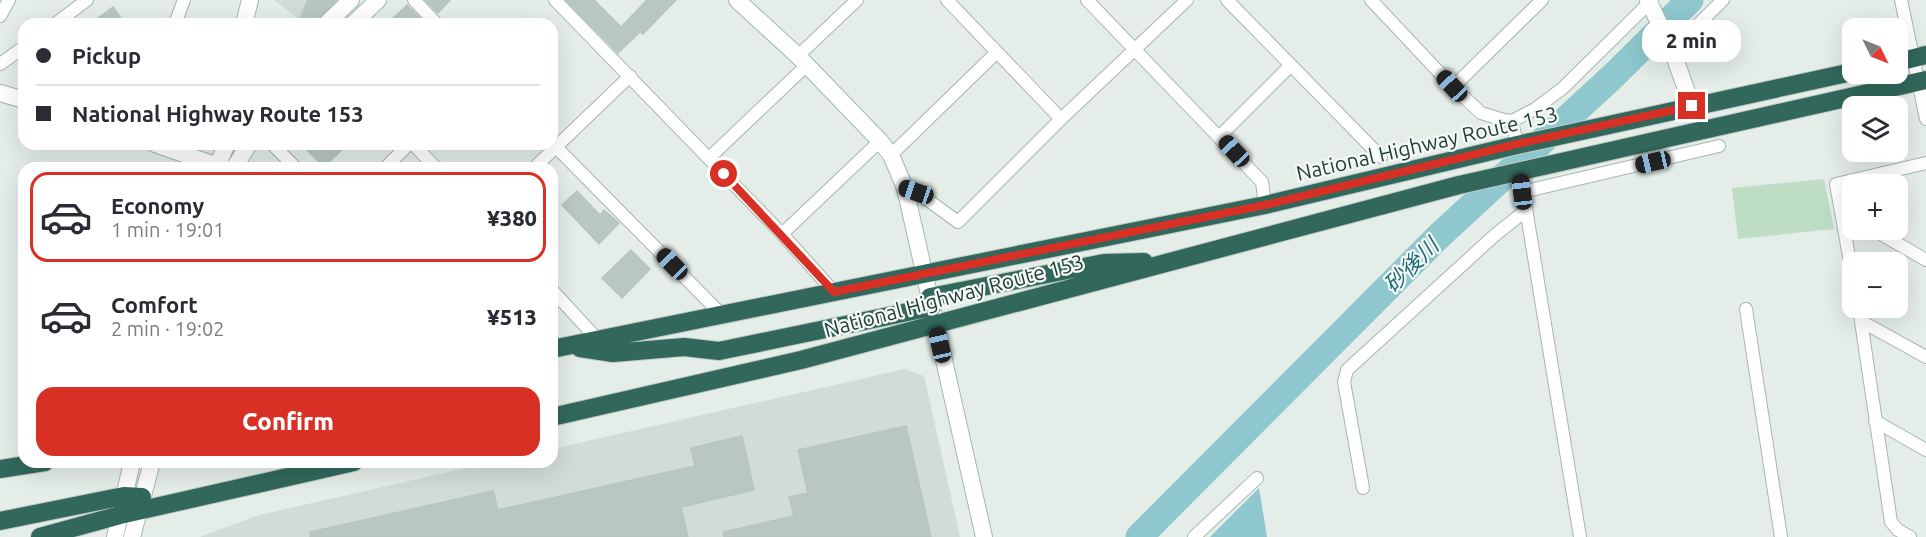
<!DOCTYPE html>
<meta charset="utf-8">
<style>
body{margin:0;font-family:Ubuntu,"Noto Sans JP",sans-serif;background:#f7f7f7;color:#2b2b33;height:100vh;display:flex;flex-direction:column;font-size:22px;white-space:nowrap}
*{box-sizing:border-box;margin:0}
p{font-size:20px;color:#7c7c81}
.icon{flex:none;width:33px;height:33px;fill:none;stroke:currentColor;stroke-width:2;stroke-linecap:round;stroke-linejoin:round}
.map{position:relative;flex:1;overflow:hidden}
.drawer{position:absolute;left:18px;top:162px;width:540px;height:306px;display:flex;flex-direction:column;background:#fff;border-radius:18px;box-shadow:0 6px 24px #0002}
.drawer>*{flex:none}
.banner{position:absolute;left:18px;top:18px;width:540px;height:132px;border-radius:18px;box-shadow:0 6px 24px #0002;display:grid;align-content:center;height:132px;padding:0 18px;background:#fff}
.needle{width:39px;rotate:133deg}
.tools{position:absolute;left:1842px;top:18px;display:grid;gap:12px}
.tools a{display:grid;place-items:center;width:66px;height:66px;border-radius:12px;background:#fff;box-shadow:0 6px 24px #0002;font-size:30px}
.end{position:absolute;width:27px;height:27px;margin:-14px;border:8px solid #d93025;background:#fff;box-shadow:0 0 0 3px #fff}
.from{border-radius:50%}
.bubble{position:absolute;height:42px;border-radius:18px;background:#fff;box-shadow:0 6px 24px #0002;font-size:20px;font-weight:800;line-height:42px;text-align:center}
.car{position:absolute;width:18px;height:36px;margin:-18px -9px;border-radius:8px;box-shadow:0 0 4px 2px #0007;background:linear-gradient(#222 24%,#8ab4d8 0 40%,#222 0 76%,#8ab4d8 0 86%,#222 0)}
.banner b{display:flex;align-items:center;gap:21px;height:57px;font-size:22px}
.banner b+b{border-top:2px solid #e1e1e2}
.banner i{width:15px;height:15px;background:#2b2b33}
ul{padding:10px 0 0;list-style:none}
li{display:flex;align-items:center;gap:18px;height:90px;margin:0 12px 9px;padding:0 6px;border:3px solid transparent;border-radius:18px}
li div{flex:1}
li b{display:block;font-size:22px}
li em{font-style:normal;font-weight:800}
li.current{border-color:#d93025}
li>.icon{width:54px;height:54px;stroke-width:1.5}
.cta{display:flex;gap:12px;margin-top:auto;padding:12px 18px}
.cta a{flex:1;height:69px;border-radius:18px;background:#d93025;color:#fff;font-size:24px;font-weight:800;line-height:69px;text-align:center}
.map>svg:first-child{display:block}
</style>
<div class="map">
<svg width="1926" height="537" viewBox="0 0 1926 537">
<rect width="100%" height="100%" fill="#e4ede8"/>
<path fill="#d2dcd7" d="M274 0H339L316 24H299L297 23 299 19Z
M905 369 924 376 960 537H200L259 515 493 462H552V449Z"/>
<path fill="#beddc5" d="M1824 179 1834 229 1738 239 1732 188Z"/>
<path fill="#8fc7cf" d="M1259 488 1267 537H1210Z"/>
<g fill="none" stroke-linecap="round" stroke-linejoin="round">
<path stroke="#8fc7cf" stroke-width="27" d="M1139 537 1440 235 1611 78 1690 0"/>
</g>
<path fill="#b9c7c1" stroke="#b6c6bf" stroke-width="1.5" d="M308 0H336L313 24H298Z
M425 0H450L438 13Z
M566 0H594L621 27 647 0H676L643 34 640 32 618 53Z
M407 5 426 24H387Z
M113 7 125 24H90Z
M301 144H348L324 167Z
M577 191 600 215 604 210 619 223 599 244 562 205Z
M631 250 650 269 622 298 602 278Z
M906 426 931 537H724L723 532 794 516 789 497 808 493 798 450Z
M742 436 754 490 681 507 688 537H310V532L493 491 498 510 695 466 691 448Z"/>
<g fill="none" stroke-linecap="round" stroke-linejoin="round">
<defs>
<path id="street" d="M414 0 437 24
M555 0 782 234 880 141
M947 0 1061 119
M1087 0 1262 182 1265 205
M1227 0 1381 157
M1371 0 1452 86 1481 113 1504 120 1512 121 1535 109 1563 88 1652 0
M1901 0 1926 119
M0 16 9 0
M55 24 87 0
M175 24 184 0
M1672 50 1723 0
M798 56 857 0
M0 64 24 47
M1453 87 1542 0
M1512 121 1517 145
M1220 136 1291 65
M552 143 722 315
M272 144 296 168
M413 144 436 168
M891 155 996 53
M709 158 807 65
M385 168 409 144
M534 168 630 76
M1520 172 1580 537
M905 188 917 192 958 222 1061 119 1187 0
M1522 192 1719 146
M1874 230 1926 260
M782 234 834 292
M1852 273 1836 184 1926 163
M552 290 598 340
M1859 308 1891 522 1898 530 1910 537
M1746 309 1781 537
M1861 321 1926 357
M1875 421 1926 450
M1363 488 1344 382 1347 370 1495 235 1525 211
M1194 537 1257 478"/>
<path id="secondary" d="M737 0 798 56 880 141 891 155 905 188 984 537
M1648 0 1672 50 1692 106
M244 24 250 0
M326 24 351 0
M353 24 378 0
M0 93 24 100
M155 144 224 168
M216 168 227 144
M234 168 249 144
M115 537 132 462
M132 537 152 462"/>
<path id="highway" d="M1898 62 1926 55
M930 297 1104 263 1144 262
M580 348 613 353 684 347 719 351 932 307
M552 349 1265 205 1517 145 1852 72
M552 417 801 360 1459 185 1926 80
M0 469 45 462
M0 521 124 496 142 497
M40 537 120 515 354 462"/>
</defs>
<use href="#street" stroke="#a7b5af" stroke-width="14"/>
<use href="#secondary" stroke="#a3b8b0" stroke-width="18"/>
<use href="#highway" stroke="#c2c9c7" stroke-width="20"/>
<use href="#street" stroke="#fff" stroke-width="12"/>
<use href="#secondary" stroke="#fff" stroke-width="16"/>
<use href="#highway" stroke="#31685b" stroke-width="18"/>
</g>
<g fill="none" stroke-linecap="round" stroke-linejoin="round">
<path stroke="#d93025" stroke-width="8" d="M724 174 834 292 1265 205 1517 144 1692 106"/>
</g>
<g text-anchor="middle" stroke-width="4.5" stroke-linejoin="round" paint-order="stroke">
<g font-size="21" fill="#243d36" stroke="#f4f9f7">
<text transform="translate(1427 144) rotate(-13)" y="7">National Highway Route 153</text>
<text transform="translate(954 296) rotate(-15)" y="7">National Highway Route 153</text>
</g>
<g font-size="22" font-style="italic" fill="#216b77" stroke="#f4f9f7">
<text transform="translate(1411 265) rotate(-45)" y="8">砂後川</text>
</g>
</g>
</svg>
<div class="tools">
<a><svg class="needle" viewBox="-14 -14 28 28"><path d="M0-13l5 13h-10z" fill="#e53935"/><path d="M0 13l5-13h-10z" fill="#7c7c81"/></svg></a>
<a><svg class="icon" aria-label="layers" viewBox="0 0 24 24"><path d="M12 4l9 5-9 5-9-5zM3 14l9 5 9-5"/></svg></a>
<a>+</a>
<a>−</a>
</div>
<i class="end from" style="left:724px;top:174px"></i>
<i class="end" style="left:1692px;top:106px"></i>
<div class="bubble" style="left:1642px;top:20px;width:99px">2 min</div>
<i class="car" style="left:1452px;top:86px;rotate:317deg"></i>
<i class="car" style="left:1234px;top:151px;rotate:317deg"></i>
<i class="car" style="left:1653px;top:162px;rotate:257deg"></i>
<i class="car" style="left:916px;top:192px;rotate:289deg"></i>
<i class="car" style="left:1522px;top:192px;rotate:353deg"></i>
<i class="car" style="left:672px;top:264px;rotate:316deg"></i>
<i class="car" style="left:940px;top:345px;rotate:347deg"></i>
<div class="banner">
<b><i class="from"></i>Pickup</b>
<b><i></i>National Highway Route 153</b>
</div>
<section class="drawer">
<ul>
<li class="current"><svg class="icon" aria-label="car" viewBox="0 0 24 24"><path d="M5 17H2v-5l4-1 3-4h7l3 4 3 1v5h-3M9 17h6M6 11h13"/><circle cx="7" cy="17" r="2"/><circle cx="17" cy="17" r="2"/></svg><div><b>Economy</b><p>1 min · 19:01</p></div><em>¥380</em></li>
<li><svg class="icon" aria-label="car" viewBox="0 0 24 24"><path d="M5 17H2v-5l4-1 3-4h7l3 4 3 1v5h-3M9 17h6M6 11h13"/><circle cx="7" cy="17" r="2"/><circle cx="17" cy="17" r="2"/></svg><div><b>Comfort</b><p>2 min · 19:02</p></div><em>¥513</em></li>
</ul>
<div class="cta"><a>Confirm</a></div>
</section>
</div>
